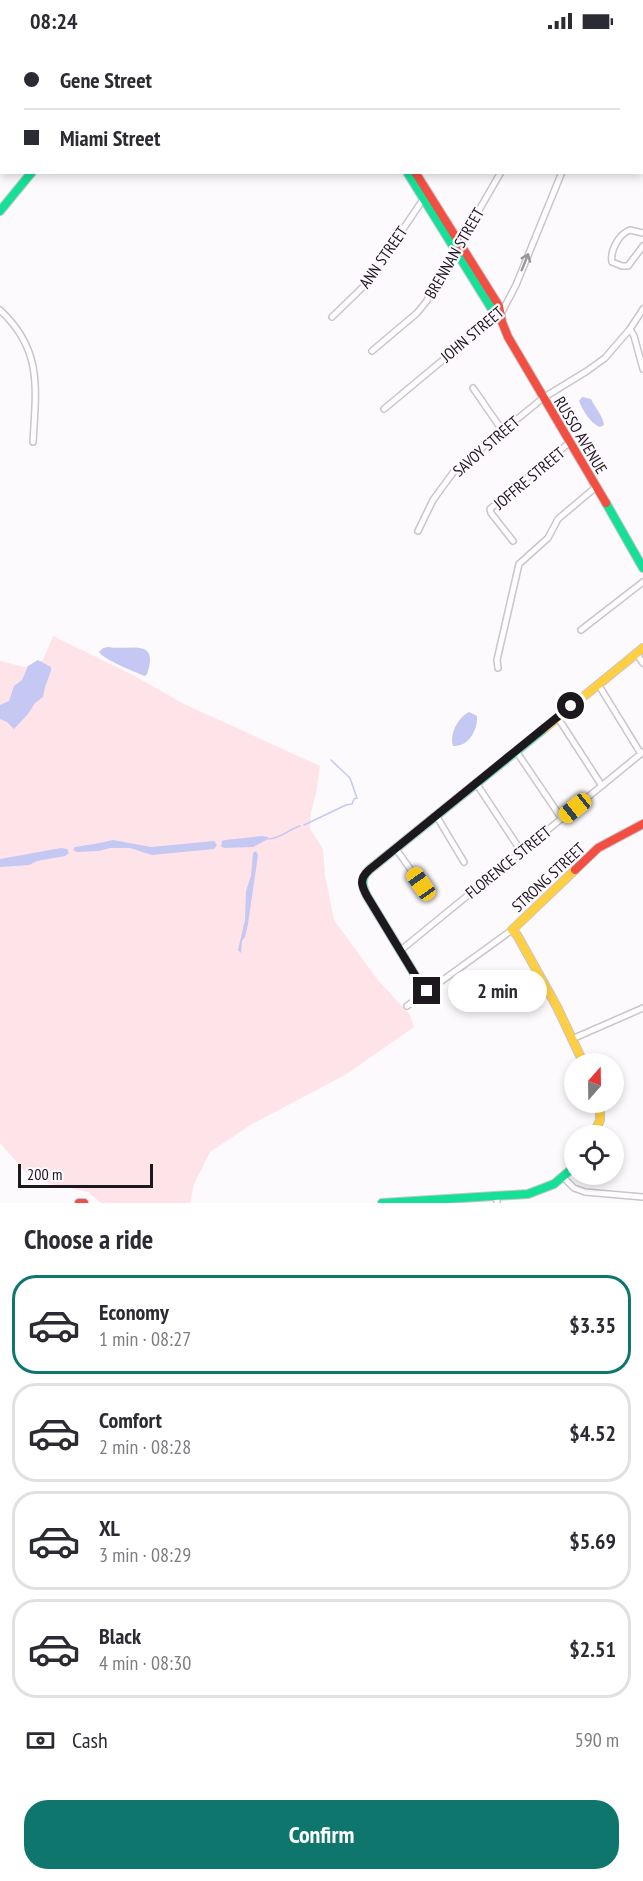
<!DOCTYPE html>
<meta charset="utf-8">
<style>
body{margin:0;font-family:"PT Sans Narrow",sans-serif;background:#f7f7f7;color:#2b2b33;height:100vh;display:flex;flex-direction:column;font-size:22px;white-space:nowrap}
*{box-sizing:border-box;margin:0}
p{font-size:20px;color:#7c7c81}
.icon{flex:none;width:33px;height:33px;fill:none;stroke:currentColor;stroke-width:2;stroke-linecap:round;stroke-linejoin:round}
.map{position:relative;height:1161px;overflow:hidden}
.details{display:flex;flex-direction:column;background:#fff;flex:1}
.details>*{flex:none}
.banner{position:absolute;left:0px;top:0px;width:644px;height:132px;box-shadow:0 3px 9px #0003;display:grid;align-content:center;height:132px;padding:0 24px;background:#fff}
.needle{width:39px;rotate:20deg}
.buttons{position:absolute;left:564px;top:1011px;display:grid;gap:12px}
.buttons a{display:grid;place-items:center;width:60px;height:60px;border-radius:50%;background:#fff;box-shadow:0 3px 9px #0003;font-size:30px}
.scale{position:absolute;left:18px;bottom:15px;width:135px;box-sizing:border-box;padding-left:6px;border:3px solid #1c181d;border-top:0;font-size:16px;line-height:21px;white-space:nowrap;color:#1c181d;-webkit-text-stroke:4px #fef9fe;paint-order:stroke}
.end{position:absolute;width:27px;height:27px;margin:-14px;border:8px solid #1c181d;background:#fff;box-shadow:0 0 0 3px #fff}
.from{border-radius:50%}
.bubble{position:absolute;height:42px;border-radius:21px;background:#fff;box-shadow:0 3px 9px #0003;font-size:20px;font-weight:700;line-height:42px;text-align:center}
.car{position:absolute;width:18px;height:36px;margin:-18px -9px;border-radius:8px;box-shadow:0 0 4px 2px #0007;background:linear-gradient(#f5c518 24%,#345 0 40%,#f5c518 0 76%,#345 0 86%,#f5c518 0)}
.banner b{display:flex;align-items:center;gap:21px;height:57px;font-size:22px}
.banner b+b{border-top:2px solid #e1e1e2}
.banner i{width:15px;height:15px;background:#2b2b33}
ul{padding:0;list-style:none}
li{display:flex;align-items:center;gap:18px;height:99px;margin:0 12px 9px;padding:0 12px;border:3px solid #e1e1e2;border-radius:24px}
li div{flex:1}
li b{display:block;font-size:22px}
li em{font-style:normal;font-weight:700}
li.selected{border-color:#0f766e}
li>.icon{width:54px;height:54px;stroke-width:1.5}
h2{padding:0 24px;font-size:27px;line-height:72px}
.pay{display:flex;align-items:center;gap:15px;height:66px;padding:0 24px;font-size:22px}
.pay p{margin-inline-start:auto}
.action{display:flex;gap:12px;margin-top:auto;padding:12px 24px}
.action a{flex:1;height:69px;border-radius:24px;background:#0f766e;color:#fff;font-size:24px;font-weight:700;line-height:69px;text-align:center}
.status{display:flex;justify-content:space-between;align-items:center;height:42px;padding:0 30px;background:#fff;direction:ltr}
.status svg{height:16px;fill:currentColor}
.map>svg:first-child{display:block}
</style>
<div class="status"><b>08:24</b><svg viewBox="0 0 49 12"><path d="M0 12V9h3v3zM5 12V6h3v6zM10 12V3h3v9zM15 12V0h3v12zM26 1h20v11H26zM47 4h2v5h-2z"/></svg></div>
<div class="map">
<svg width="643" height="1161" viewBox="0 0 643 1161">
<rect width="100%" height="100%" fill="#fdfafd"/>
<path fill="#fee3e9" d="M53 594 131 632 184 662 320 724 316 752 311 770 310 787 323 807 325 834 334 878 377 937 410 973 414 985 345 1033 252 1082 210 1110 194 1142 190 1161H101L88 1150 43 1140 29 1134 0 1101V619L25 625 43 618Z"/>
<path fill="#c5c8f2" d="M582 355 591 357C595 366 602 372 604 383L600 385C590 381 583 369 579 359Z
M108 605C129 609 160 595 147 632L145 634C135 630 104 618 99 610L103 606Z
M38 618 51 625V629L45 645 43 655 35 661 28 672 14 687 7 680 0 677V663L9 659 14 644 22 638 28 624Z
M469 670 477 674C478 687 469 705 453 704 449 693 458 675 469 670Z
M262 794 268 795V797L253 805 224 806 221 804 222 799 225 798Z
M113 798 151 805 214 799 217 803 214 807 152 813 130 806H110L99 809 77 810 73 808 75 805 100 801Z
M61 806 67 807 69 811 65 814 37 819 29 823 0 825V817Z
M256 809 258 813 248 882 245 895 242 899 241 911 238 908 245 878 246 849 251 834 253 811Z"/>
<g fill="none" stroke-linecap="round" stroke-linejoin="round">
<path stroke="#c5c8f2" stroke-width="1.5" d="M304 783 346 763 352 762 354 757 357 756 350 736 331 718
M268 797C281 797 289 787 300 784"/>
<defs>
<path id="street" d="M591 0 593 2
M41 2 46 0
M372 2 373 0
M443 2 444 0
M509 2 510 0
M603 2 604 0
M0 15H2
M642 39 643 38
M642 105H643
M643 191 630 188C619 192 610 208 612 220L622 224H628L643 204
M0 268C43 308 36 347 33 400
M332 275 366 242 424 156
M630 287 634 294 643 327
M372 309 417 271 426 260 501 130
M473 346 502 388
M384 367 503 268 516 243 562 130
M418 489 433 458 455 428 543 356 587 329 605 316 630 287 643 267
M513 499 491 471 490 467 569 401
M581 588 643 540
M636 611 643 621
M498 626 497 618 519 522 548 496 558 477 596 445
M598 642 641 712
M558 676 602 744
M516 709 562 777
M476 741 521 809
M437 775 464 820
M396 807 421 842
M401 908 643 710
M407 964 512 888
M572 997 643 966
M564 1136 574 1146 585 1150 643 1155
M497 1155V1161"/>
<path id="fast" d="M407 130 493 269 499 272
M0 169 32 130
M606 461 643 526
M427 949 418 938 367 854C362 844 360 837 369 828L545 686
M382 1161 528 1152 554 1142 574 1125"/>
<path id="slow" d="M642 58H643
M545 686 643 606
M575 828 512 888 517 893 557 965 584 1022
M593 1094 600 1078V1060"/>
<path id="jam" d="M103 0V2
M213 0 218 2
M415 130 499 264 502 280 508 295 606 461
M575 828 598 806 643 782
M79 1161H84"/>
</defs>
<use href="#street" stroke="#c9c5c9" stroke-width="8"/>
<use href="#fast" stroke="#c9c5c9" stroke-width="10"/>
<use href="#slow" stroke="#c9c5c9" stroke-width="10"/>
<use href="#jam" stroke="#c9c5c9" stroke-width="10"/>
<use href="#street" stroke="#fffeff" stroke-width="5"/>
<use href="#fast" stroke="#16e098" stroke-width="8"/>
<use href="#slow" stroke="#ffcf43" stroke-width="8"/>
<use href="#jam" stroke="#f24e42" stroke-width="8"/>
</g>
<defs><path id="oneway-shaft" d="M-6 0H5M1.5-3L5.5 0L1.5 3" fill="none" stroke-width="1.6" stroke-linecap="round" stroke-linejoin="round" transform="scale(1.5)"/></defs>
<use stroke="#999699" href="#oneway-shaft" transform="translate(525 220) rotate(-68)"/>
<g fill="none" stroke-linecap="round" stroke-linejoin="round">
<path stroke="#1c181d" stroke-width="8" d="M427 949 418 938 367 854C361 843 359 837 369 828L571 664"/>
</g>
<g text-anchor="middle" stroke-width="4.5" stroke-linejoin="round" paint-order="stroke">
<g font-size="16" fill="#1c181d" stroke="#fef9fe">
<text transform="translate(454 211) rotate(-60)" y="6">BRENNAN STREET</text>
<text transform="translate(383 215) rotate(-55)" y="6">ANN STREET</text>
<text transform="translate(472 292) rotate(-40)" y="6">JOHN STREET</text>
<text transform="translate(581 393) rotate(59)" y="6">RUSSO AVENUE</text>
<text transform="translate(486 404) rotate(-41)" y="6">SAVOY STREET</text>
<text transform="translate(529 436) rotate(-40)" y="6">JOFFRE STREET</text>
<text transform="translate(508 820) rotate(-39)" y="6">FLORENCE STREET</text>
<text transform="translate(548 835) rotate(-43)" y="6">STRONG STREET</text>
</g>
</g>
</svg>
<div class="buttons">
<a><svg class="needle" viewBox="-14 -14 28 28"><path d="M0-13l5 13h-10z" fill="#e53935"/><path d="M0 13l5-13h-10z" fill="#7c7c81"/></svg></a>
<a><svg class="icon" aria-label="locate" viewBox="0 0 24 24"><circle cx="12" cy="12" r="6"/><path d="M12 2v4M12 18v4M2 12h4M18 12h4"/></svg></a>
</div>
<div class="scale">200 m</div>
<i class="end from" style="left:571px;top:664px"></i>
<i class="end" style="left:427px;top:949px"></i>
<div class="bubble" style="left:448px;top:928px;width:99px">2 min</div>
<i class="car" style="left:575px;top:766px;rotate:231deg"></i>
<i class="car" style="left:421px;top:842px;rotate:325deg"></i>
<div class="banner">
<b><i class="from"></i>Gene Street</b>
<b><i></i>Miami Street</b>
</div>
</div>
<section class="details">
<h2>Choose a ride</h2>
<ul>
<li class="selected"><svg class="icon" aria-label="car" viewBox="0 0 24 24"><path d="M5 17H2v-5l4-1 3-4h7l3 4 3 1v5h-3M9 17h6M6 11h13"/><circle cx="7" cy="17" r="2"/><circle cx="17" cy="17" r="2"/></svg><div><b>Economy</b><p>1 min · 08:27</p></div><em>$3.35</em></li>
<li><svg class="icon" aria-label="car" viewBox="0 0 24 24"><path d="M5 17H2v-5l4-1 3-4h7l3 4 3 1v5h-3M9 17h6M6 11h13"/><circle cx="7" cy="17" r="2"/><circle cx="17" cy="17" r="2"/></svg><div><b>Comfort</b><p>2 min · 08:28</p></div><em>$4.52</em></li>
<li><svg class="icon" aria-label="car" viewBox="0 0 24 24"><path d="M5 17H2v-5l4-1 3-4h7l3 4 3 1v5h-3M9 17h6M6 11h13"/><circle cx="7" cy="17" r="2"/><circle cx="17" cy="17" r="2"/></svg><div><b>XL</b><p>3 min · 08:29</p></div><em>$5.69</em></li>
<li><svg class="icon" aria-label="car" viewBox="0 0 24 24"><path d="M5 17H2v-5l4-1 3-4h7l3 4 3 1v5h-3M9 17h6M6 11h13"/><circle cx="7" cy="17" r="2"/><circle cx="17" cy="17" r="2"/></svg><div><b>Black</b><p>4 min · 08:30</p></div><em>$2.51</em></li>
</ul>
<div class="pay"><svg class="icon" aria-label="cash" viewBox="0 0 24 24"><path d="M3 7h18v10H3z"/><circle cx="12" cy="12" r="2"/></svg>Cash<p>590 m</p></div>
<div class="action"><a>Confirm</a></div>
</section>
